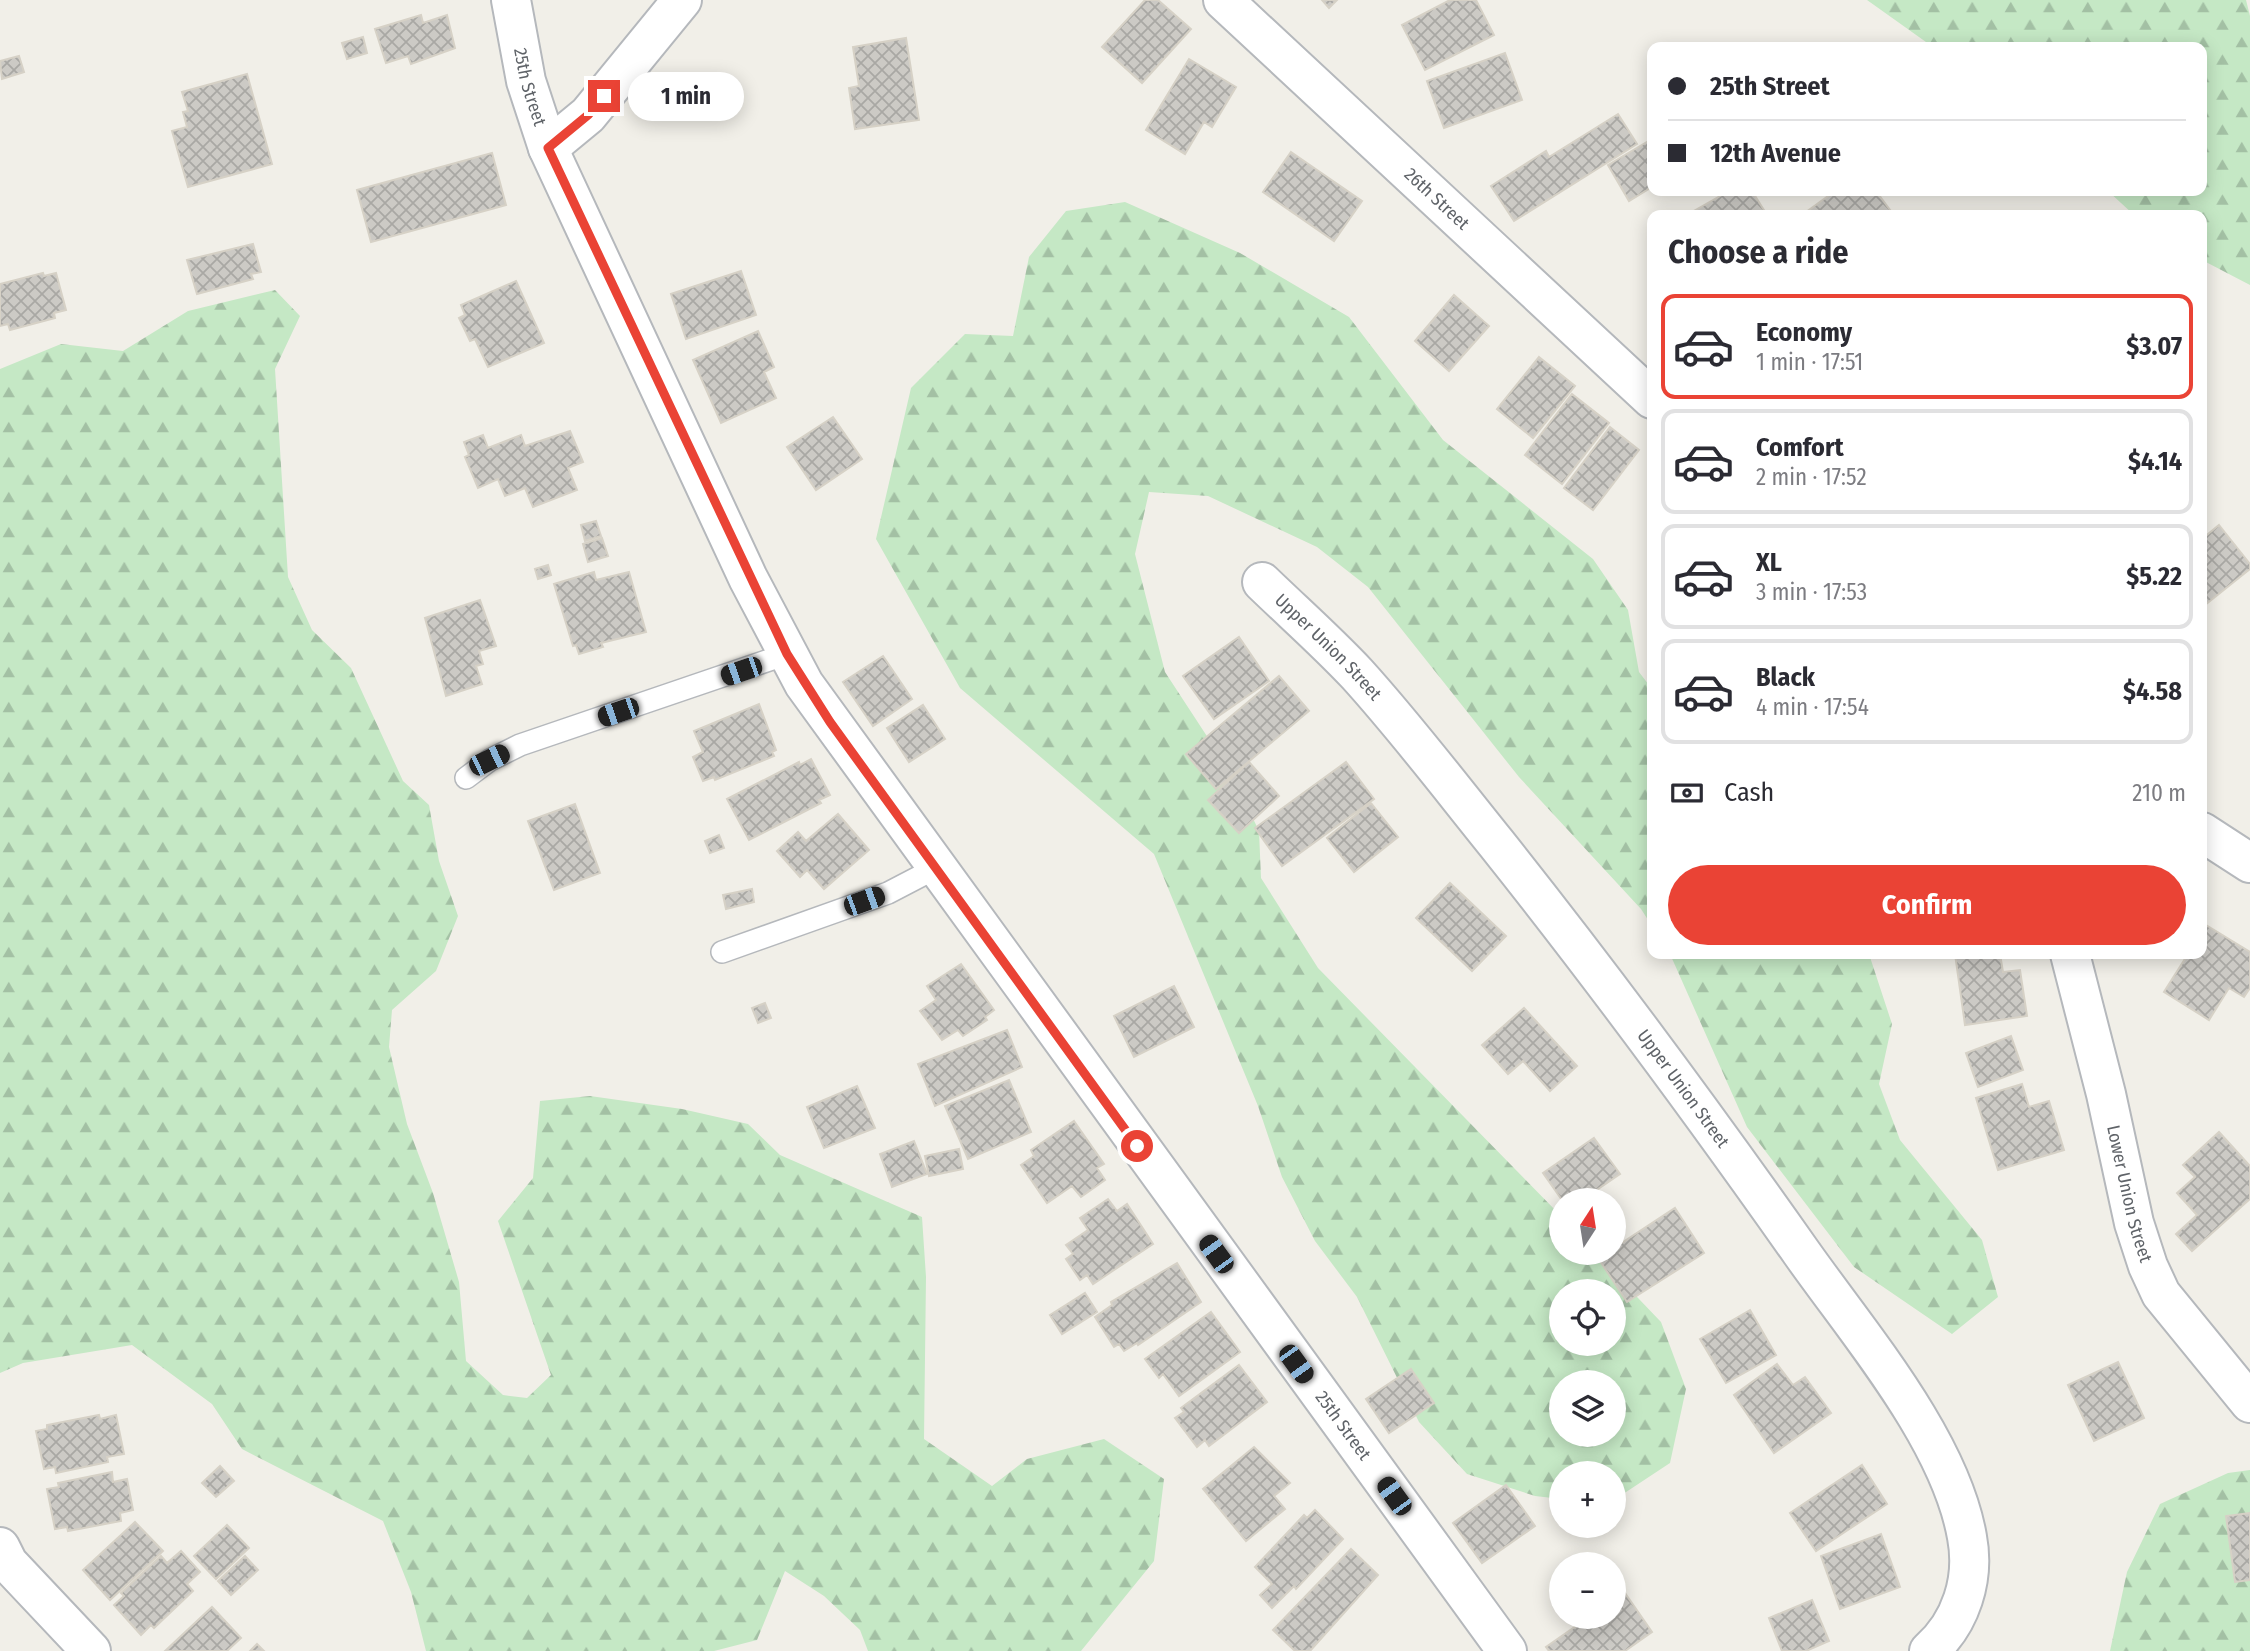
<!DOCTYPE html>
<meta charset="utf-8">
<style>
body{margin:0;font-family:"Fira Sans Condensed",sans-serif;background:#f2f2f3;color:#2b2b33;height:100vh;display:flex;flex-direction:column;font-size:26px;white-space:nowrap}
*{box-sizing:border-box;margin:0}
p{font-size:23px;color:#7c7c81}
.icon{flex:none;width:38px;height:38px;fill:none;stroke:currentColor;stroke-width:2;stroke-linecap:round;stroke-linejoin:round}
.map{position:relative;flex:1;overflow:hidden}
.details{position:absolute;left:1647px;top:210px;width:560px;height:749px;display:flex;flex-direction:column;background:#fff;border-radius:14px;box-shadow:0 4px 18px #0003}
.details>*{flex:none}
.banner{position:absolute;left:1647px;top:42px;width:560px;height:154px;border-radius:14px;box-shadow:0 4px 18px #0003;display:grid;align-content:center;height:154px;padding:0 21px;background:#fff}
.needle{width:46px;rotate:12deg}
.tools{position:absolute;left:1549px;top:1188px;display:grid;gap:14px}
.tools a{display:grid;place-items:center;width:77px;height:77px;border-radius:50%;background:#fff;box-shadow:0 4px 18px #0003;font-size:35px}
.end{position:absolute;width:32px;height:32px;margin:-16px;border:9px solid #ea4335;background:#fff;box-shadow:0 0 0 4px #fff}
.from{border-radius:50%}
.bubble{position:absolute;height:49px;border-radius:24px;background:#fff;box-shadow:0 4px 18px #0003;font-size:23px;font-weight:700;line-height:49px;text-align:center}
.car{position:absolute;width:21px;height:42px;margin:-21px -10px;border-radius:9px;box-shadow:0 0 5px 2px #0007;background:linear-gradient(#222 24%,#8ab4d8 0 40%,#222 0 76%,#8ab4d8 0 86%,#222 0)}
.banner b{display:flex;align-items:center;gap:24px;height:66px;font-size:26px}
.banner b+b{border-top:2px solid #e1e1e2}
.banner i{width:18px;height:18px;background:#2b2b33}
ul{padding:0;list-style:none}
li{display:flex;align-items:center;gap:21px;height:105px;margin:0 14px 10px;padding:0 7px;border:4px solid #e1e1e2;border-radius:14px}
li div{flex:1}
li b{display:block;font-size:26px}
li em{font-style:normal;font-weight:700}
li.on{border-color:#ea4335}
li>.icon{width:63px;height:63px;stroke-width:1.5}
h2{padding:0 21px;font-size:32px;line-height:84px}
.pay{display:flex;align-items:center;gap:18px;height:77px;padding:0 21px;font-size:26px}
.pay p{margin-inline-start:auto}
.cta{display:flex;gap:14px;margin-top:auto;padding:14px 21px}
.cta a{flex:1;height:80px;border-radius:42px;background:#ea4335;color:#fff;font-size:28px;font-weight:700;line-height:80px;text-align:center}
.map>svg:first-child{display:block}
</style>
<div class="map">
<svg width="2250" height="1651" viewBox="0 0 2250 1651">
<defs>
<pattern id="forest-firs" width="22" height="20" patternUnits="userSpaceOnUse" patternTransform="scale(1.75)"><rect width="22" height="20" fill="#c5e8c5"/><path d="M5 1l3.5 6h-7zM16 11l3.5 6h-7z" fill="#a3c0a4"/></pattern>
<pattern id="building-cross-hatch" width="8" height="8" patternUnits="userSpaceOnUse" patternTransform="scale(1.75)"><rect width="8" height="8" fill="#cccac5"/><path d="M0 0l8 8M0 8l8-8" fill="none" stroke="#a9a8a4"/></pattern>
</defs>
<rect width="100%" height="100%" fill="#f1efe8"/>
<path fill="url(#forest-firs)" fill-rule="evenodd" d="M1867 0H2246L2250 16V285L2202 260V215H2134L2108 191H2202V47H1933Z
M1125 202 1240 253 1349 317 1443 440 1593 559 1628 610 1639 672 1652 689V926L1641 909 1519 777 1368 587 1317 547 1208 496 1149 492 1135 554 1165 672 1231 773 1259 831 1261 878 1318 968 1561 1216V1253H1595L1661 1322 1686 1389 1670 1463 1614 1500V1474H1561V1499L1535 1496 1467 1474 1419 1422 1357 1297 1315 1241 1282 1177 1258 1106 1154 854 960 688 876 539 911 388 965 334 1013 336 1029 257 1066 211ZM1561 1292H1614V1344H1561ZM1561 1382H1614V1435H1561Z
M275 290 300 316 275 369 288 577 312 630 351 668 403 781 429 805 439 861 458 916 436 971 392 1010 389 1047 407 1124 433 1193 459 1282 466 1361 503 1395 527 1398 551 1375 498 1221 533 1178 540 1101 590 1096 682 1109 748 1124 780 1155 922 1217 926 1277 924 1439 992 1486 1027 1459 1104 1439 1164 1479 1154 1561 1081 1651H868L860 1630 824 1596 785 1571 757 1640 714 1651H426L411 1592 383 1521 242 1449 212 1404 132 1345 23 1363 0 1373V369L61 344 123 351 188 311Z
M1670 954H1869L1892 1024 1879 1084 1900 1140 1982 1240 1998 1297 1952 1334 1854 1267 1747 1127Z
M2250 1470V1651H2110L2127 1572 2160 1504 2228 1473Z"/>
<path fill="url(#building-cross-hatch)" stroke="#d6d1c6" stroke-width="2" d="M1145 0H1158L1191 29 1142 83 1102 47Z
M1322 0H1337L1329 8Z
M1450 0H1476L1494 35 1425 70 1402 25Z
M421 15 423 23 447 15 455 48 411 64 408 56 386 63 375 29Z
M363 37 367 53 347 59 342 43Z
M906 38 919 120 855 129 849 88 859 86 853 47Z
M1505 53 1522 100 1444 128 1427 81Z
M19 56 24 72 2 79 0 61Z
M1189 59 1236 87 1212 127 1204 122 1185 154 1146 130Z
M247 74 272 164 188 187 172 131 187 127 183 112 188 111 182 92Z
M1618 114 1637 144 1514 221 1491 186 1546 151 1549 157Z
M1652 139V187L1629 201 1608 165Z
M1291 152 1362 201 1334 241 1263 192Z
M492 153 506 205 371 242 357 190Z
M1729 191H1752L1767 215H1694L1692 212Z
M1835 191H1876L1890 210 1882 215H1802Z
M253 244 261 272 251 274 253 279 197 294 187 260Z
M741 271 756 315 686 339 671 294Z
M43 273 44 276 56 273 66 310 54 313 55 318 10 330 8 324 0 326V284Z
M516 281 544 343 488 367 475 339 470 341 459 318 465 315 461 305Z
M1454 295 1489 326 1449 371 1415 341Z
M758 331 774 367 764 372 776 398 721 423 693 360Z
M1539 357 1575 386 1533 438 1497 409Z
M1572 394 1609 423 1562 484 1525 455Z
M833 417 862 459 816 490 787 447Z
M1610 427 1639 450 1593 510 1564 488Z
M570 431 583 462 568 468 577 490 533 507 525 488 505 496 498 479 478 488 465 457 469 455 464 442 483 435 488 448 521 435 525 446Z
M596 521 601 536 585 541 581 525Z
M2219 525 2250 564V569L2205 605 2202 600V539Z
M602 538 608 556 588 562 583 544Z
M548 565 551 575 538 579 535 569Z
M594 572 596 580 629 572 646 632 601 643 603 647 579 654 576 645 573 646 554 584Z
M480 600 496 646 479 651 483 664 476 666 482 684 446 696 425 618Z
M1239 637 1269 681 1214 719 1183 676Z
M883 656 912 699 873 726 843 682Z
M1279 676 1309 711 1216 789 1186 754Z
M759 704 776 750 772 752 774 756 715 780 714 777 703 781 693 757 703 752 694 731Z
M923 705 945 739 909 762 887 728Z
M811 759 830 795 819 800 821 803 749 840 727 799 799 762 800 765Z
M1249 762 1279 796 1239 833 1208 800Z
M1346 762 1374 799 1282 866 1255 828Z
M1371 803 1398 837 1354 872 1327 838Z
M575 804 600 873 554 890 528 821Z
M838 814 869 850 824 889 807 870 800 877 777 851 798 832 806 841Z
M719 835 724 848 710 853 705 841Z
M1450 883 1506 936 1472 971 1416 918Z
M752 889 754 902 726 909 723 895Z
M2206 925 2250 952V988L2244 997 2229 988 2209 1020 2164 992 2188 954H2202V932Z
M1955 954H2000L2003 972 2020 970 2027 1016 1965 1025Z
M961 964 994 1010 985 1017 987 1020 963 1036 958 1030 942 1040 920 1011 936 1000 927 986Z
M1174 986 1194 1027 1134 1057 1114 1016Z
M765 1003 771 1018 758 1023 752 1008Z
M1524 1008 1577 1066 1550 1091 1523 1061 1508 1074 1482 1045Z
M1007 1030 1022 1067 935 1106 918 1064Z
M2011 1036 2023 1070 1978 1087 1966 1053Z
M1009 1080 1031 1132 968 1159 945 1106Z
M2022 1084 2029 1107 2049 1101 2064 1150 1998 1170 1976 1098Z
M857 1086 875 1128 824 1148 807 1107Z
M1074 1121 1104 1164 1097 1168 1105 1180 1081 1197 1072 1186 1047 1203 1021 1165 1034 1156 1031 1150Z
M2219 1132 2250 1166V1199L2192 1251 2176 1234 2197 1215 2177 1193 2195 1177 2183 1165Z
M1594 1138 1620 1174 1582 1200H1562L1543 1173Z
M914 1141 927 1174 892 1187 880 1154Z
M959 1149 963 1169 929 1176 925 1156Z
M1108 1199 1117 1211 1127 1204 1153 1244 1093 1284 1087 1275 1080 1280 1066 1259 1073 1254 1066 1245 1088 1230 1080 1218Z
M1675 1208 1704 1253 1627 1302 1598 1258 1614 1253V1248Z
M1177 1263 1201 1302 1138 1345 1137 1343 1124 1351 1119 1344 1114 1347 1095 1317 1112 1305 1111 1302Z
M1085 1293 1097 1312 1062 1334 1050 1315Z
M1750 1310 1776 1355 1726 1383 1700 1339Z
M1211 1312 1240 1352 1179 1396 1163 1374 1159 1378 1145 1359Z
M2118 1362 2144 1418 2094 1441 2068 1385Z
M1777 1364 1793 1385 1805 1377 1831 1413 1774 1453 1734 1395Z
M1239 1365 1267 1402 1209 1446 1205 1440 1197 1447 1175 1418 1184 1412 1181 1408Z
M1411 1369 1434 1403 1389 1433 1366 1399Z
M99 1415 100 1419 116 1415 124 1454 107 1457 108 1462 56 1473 55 1467 44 1469 36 1431 47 1429V1425Z
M1254 1447 1290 1483 1274 1496 1285 1509 1246 1541 1203 1489Z
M1862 1465 1887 1504 1816 1551 1790 1513Z
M220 1466 234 1481 216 1497 202 1483Z
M112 1472 113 1482 127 1479 133 1510 120 1513 121 1521 68 1531 67 1527 55 1529 47 1489 59 1487 58 1483Z
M1506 1485 1535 1526 1482 1563 1453 1523Z
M1315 1510 1343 1539 1296 1589 1294 1586 1272 1608 1260 1595 1272 1584 1255 1567 1304 1515 1307 1518Z
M2250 1513V1580L2235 1582 2226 1516Z
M135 1522 163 1551 110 1600 83 1570Z
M227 1525 249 1548 216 1579 194 1556Z
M1881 1534 1900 1587 1840 1609 1821 1556Z
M1351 1549 1378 1575 1310 1651H1295L1273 1630Z
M181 1551 200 1572 187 1584 193 1591 154 1628 151 1625 141 1635 114 1605 124 1596 121 1593 161 1556 167 1563Z
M245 1556 258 1570 231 1595 218 1581Z
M1625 1593 1652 1632 1625 1651H1549L1546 1647 1589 1617H1614V1600Z
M1812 1600 1829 1641 1806 1651H1782L1769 1618Z
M212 1607 241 1638 227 1651H165Z
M257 1644 264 1651H250Z"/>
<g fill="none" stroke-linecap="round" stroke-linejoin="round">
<defs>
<path id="service" d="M466 778 490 760 520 745 787 654
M722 952 888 893 936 868"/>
<g id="minor">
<path id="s1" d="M511 0 526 81 548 148 748 578 804 684 1507 1651"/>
<path id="s2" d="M1223 0 1652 399"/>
<path d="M548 148 588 115 682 0"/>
<path id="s3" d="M1262 582C1293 612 1327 642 1357 674 1406 728 1450 786 1496 843 1602 976 1703 1113 1801 1252 1858 1333 1950 1439 1967 1537 1975 1579 1961 1623 1929 1651"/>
<path d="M2202 832 2250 863"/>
<path id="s4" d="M2070 954 2106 1094 2134 1223 2148 1266 2161 1294 2250 1403"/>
<path d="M0 1547 8 1563 91 1651"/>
</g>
</defs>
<use href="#service" stroke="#b5b8bc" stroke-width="24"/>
<use href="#minor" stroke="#b5b8bc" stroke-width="42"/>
<use href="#service" stroke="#fff" stroke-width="21"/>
<use href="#minor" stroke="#fff" stroke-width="38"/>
</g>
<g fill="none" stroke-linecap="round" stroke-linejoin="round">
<path stroke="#ea4335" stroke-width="9" d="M604 96 588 115 548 148 787 654 830 722 1137 1146"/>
</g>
<g text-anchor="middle" stroke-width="7" stroke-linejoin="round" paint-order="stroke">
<g font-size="18" fill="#5f6368" stroke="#fff">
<text dy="6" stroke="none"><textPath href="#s1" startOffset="89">25th Street</textPath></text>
<text dy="6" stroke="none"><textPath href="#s2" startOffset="292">26th Street</textPath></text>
<text dy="6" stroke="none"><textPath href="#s3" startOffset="93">Upper Union Street</textPath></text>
<text dy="6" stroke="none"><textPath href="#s3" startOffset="660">Upper Union Street</textPath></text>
<text dy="6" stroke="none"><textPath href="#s4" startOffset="247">Lower Union Street</textPath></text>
<text dy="6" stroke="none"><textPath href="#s1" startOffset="1664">25th Street</textPath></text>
</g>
</g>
</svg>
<div class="tools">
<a><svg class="needle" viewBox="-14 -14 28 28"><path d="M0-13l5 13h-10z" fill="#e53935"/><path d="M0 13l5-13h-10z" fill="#7c7c81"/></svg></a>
<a><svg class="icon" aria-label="locate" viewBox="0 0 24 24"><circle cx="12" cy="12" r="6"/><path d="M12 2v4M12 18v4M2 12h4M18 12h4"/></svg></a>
<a><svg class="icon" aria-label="layers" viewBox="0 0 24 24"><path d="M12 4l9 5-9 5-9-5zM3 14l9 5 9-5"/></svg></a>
<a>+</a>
<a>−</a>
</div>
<i class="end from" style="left:1137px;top:1146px"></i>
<i class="end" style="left:604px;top:96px"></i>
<div class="bubble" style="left:628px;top:72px;width:116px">1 min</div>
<i class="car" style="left:741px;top:671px;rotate:251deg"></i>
<i class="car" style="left:618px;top:712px;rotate:251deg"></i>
<i class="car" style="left:489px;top:760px;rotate:64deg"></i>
<i class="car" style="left:864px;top:901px;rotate:70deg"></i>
<i class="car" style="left:1216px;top:1254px;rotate:324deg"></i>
<i class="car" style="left:1296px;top:1364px;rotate:144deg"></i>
<i class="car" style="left:1394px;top:1496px;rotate:324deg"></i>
<div class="banner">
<b><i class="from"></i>25th Street</b>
<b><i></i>12th Avenue</b>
</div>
<section class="details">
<h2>Choose a ride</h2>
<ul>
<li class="on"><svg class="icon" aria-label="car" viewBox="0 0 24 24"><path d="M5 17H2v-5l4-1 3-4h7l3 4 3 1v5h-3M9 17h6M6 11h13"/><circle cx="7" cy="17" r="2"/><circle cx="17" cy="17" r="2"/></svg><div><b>Economy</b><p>1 min · 17:51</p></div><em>$3.07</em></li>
<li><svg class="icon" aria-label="car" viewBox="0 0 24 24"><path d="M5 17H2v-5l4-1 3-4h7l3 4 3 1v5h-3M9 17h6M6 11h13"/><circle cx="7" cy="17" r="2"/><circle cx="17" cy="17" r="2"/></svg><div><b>Comfort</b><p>2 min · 17:52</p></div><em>$4.14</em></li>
<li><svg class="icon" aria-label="car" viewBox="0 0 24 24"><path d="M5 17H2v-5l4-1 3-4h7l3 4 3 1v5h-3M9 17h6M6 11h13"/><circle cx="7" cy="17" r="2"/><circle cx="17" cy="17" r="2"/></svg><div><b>XL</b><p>3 min · 17:53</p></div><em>$5.22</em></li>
<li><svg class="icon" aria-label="car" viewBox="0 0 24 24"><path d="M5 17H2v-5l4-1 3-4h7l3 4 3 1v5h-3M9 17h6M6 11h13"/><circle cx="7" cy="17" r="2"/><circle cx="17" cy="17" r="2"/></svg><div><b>Black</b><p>4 min · 17:54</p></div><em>$4.58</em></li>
</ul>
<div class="pay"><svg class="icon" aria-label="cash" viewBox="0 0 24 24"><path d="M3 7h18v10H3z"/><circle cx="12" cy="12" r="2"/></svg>Cash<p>210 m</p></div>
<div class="cta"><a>Confirm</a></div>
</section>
</div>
